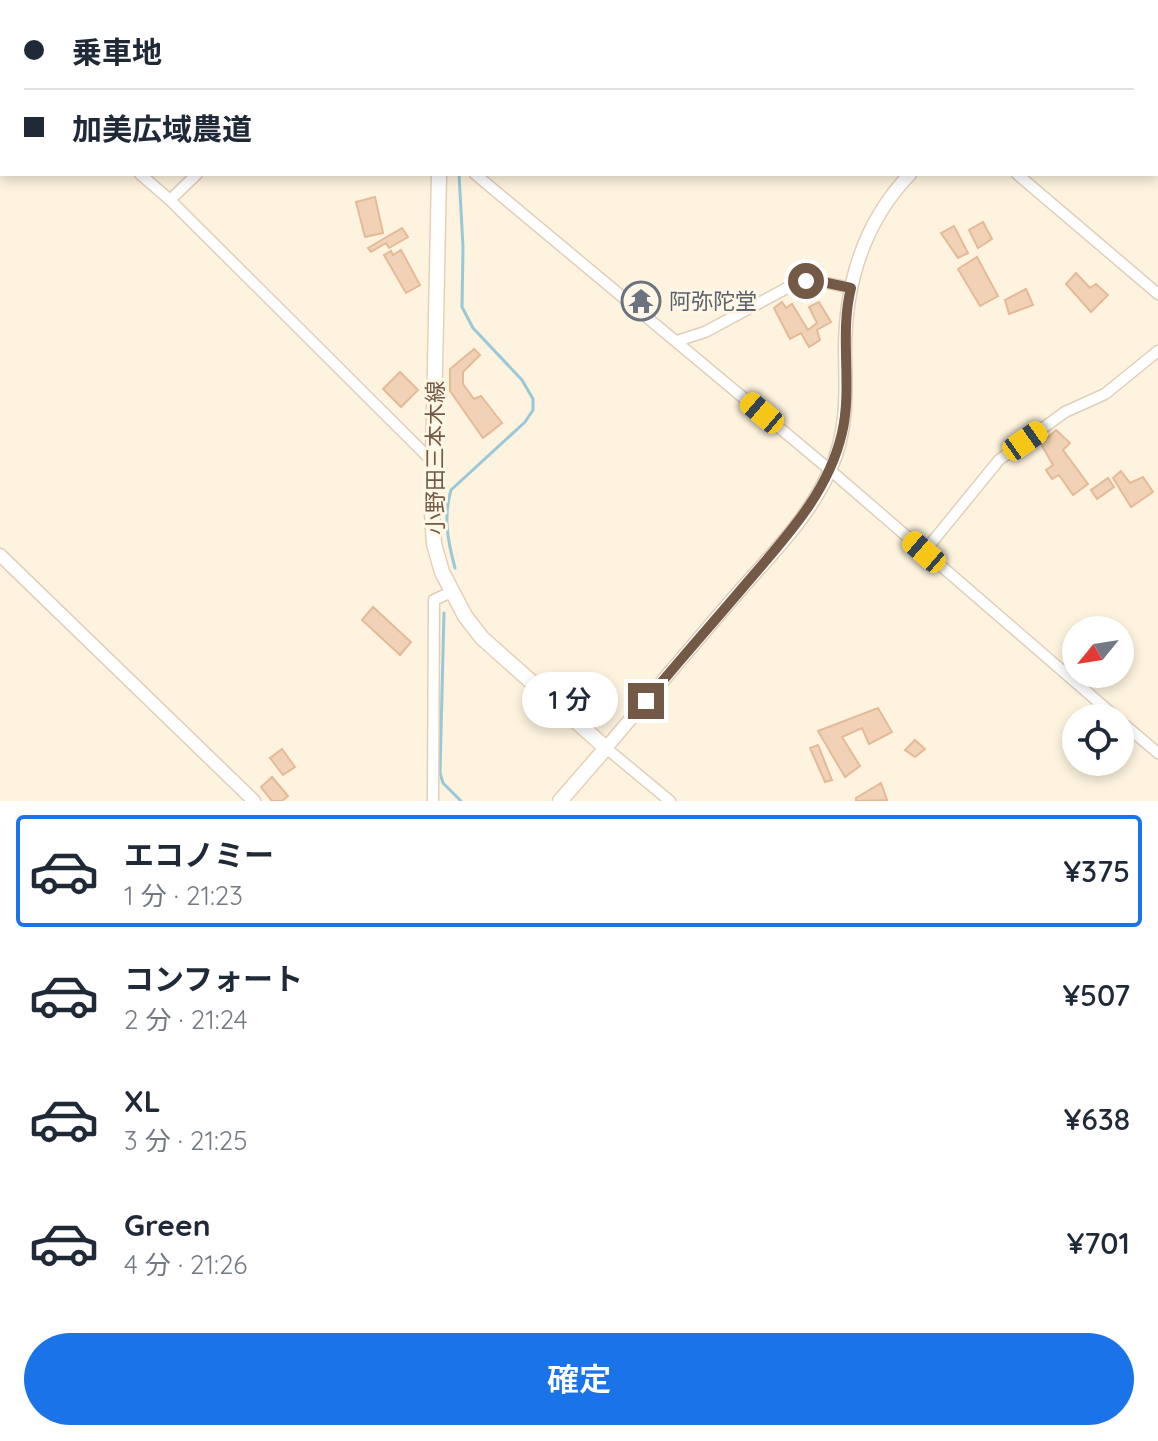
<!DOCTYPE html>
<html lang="ja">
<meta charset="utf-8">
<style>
body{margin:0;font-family:Quicksand,"Noto Sans JP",sans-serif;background:#f2f2f3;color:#1f2937;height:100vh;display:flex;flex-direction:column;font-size:30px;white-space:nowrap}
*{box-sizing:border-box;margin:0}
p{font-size:26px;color:#747a83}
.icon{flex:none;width:44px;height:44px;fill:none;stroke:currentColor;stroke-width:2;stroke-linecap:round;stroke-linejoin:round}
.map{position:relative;height:801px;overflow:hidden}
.panel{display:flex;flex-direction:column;background:#fff;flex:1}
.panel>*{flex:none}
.banner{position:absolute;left:0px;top:0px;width:1158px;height:176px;box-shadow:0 4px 12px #0003;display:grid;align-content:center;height:176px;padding:0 24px;background:#fff}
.needle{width:52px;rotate:240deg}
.controls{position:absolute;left:1062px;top:616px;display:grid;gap:16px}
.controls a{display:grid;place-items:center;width:72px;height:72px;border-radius:50%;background:#fff;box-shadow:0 4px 12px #0003;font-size:40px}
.end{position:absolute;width:36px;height:36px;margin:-18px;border:10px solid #735946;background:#fff;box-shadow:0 0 0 4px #fff}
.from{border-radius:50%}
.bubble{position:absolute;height:56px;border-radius:28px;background:#fff;box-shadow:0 4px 12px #0003;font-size:26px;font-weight:600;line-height:56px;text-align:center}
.car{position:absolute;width:24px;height:48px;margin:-24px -12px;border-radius:10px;box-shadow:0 0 6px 2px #0007;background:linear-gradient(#f5c518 24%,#345 0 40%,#f5c518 0 76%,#345 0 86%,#f5c518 0)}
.banner b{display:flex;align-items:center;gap:28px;height:76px;font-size:30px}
.banner b+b{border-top:2px solid #e0e1e3}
.banner i{width:20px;height:20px;background:#1f2937}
ul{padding:14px 0 0;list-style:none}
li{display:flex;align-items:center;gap:24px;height:112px;margin:0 16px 12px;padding:0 8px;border:4px solid transparent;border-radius:8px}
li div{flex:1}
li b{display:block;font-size:30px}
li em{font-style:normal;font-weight:600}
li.active{border-color:#1a73e8}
li>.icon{width:72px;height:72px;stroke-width:1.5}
.button{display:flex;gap:16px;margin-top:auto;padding:16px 24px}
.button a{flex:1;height:92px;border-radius:48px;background:#1a73e8;color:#fff;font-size:32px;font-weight:600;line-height:92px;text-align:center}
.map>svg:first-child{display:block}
</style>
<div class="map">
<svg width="1158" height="801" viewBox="0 0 1158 801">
<rect width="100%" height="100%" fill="#fdf3de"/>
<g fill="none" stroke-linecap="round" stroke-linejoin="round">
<path stroke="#99c9d8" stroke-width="3" d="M436 0V2
M1097 0 1100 2
M1156 50 1158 52
M455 568C448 542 443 517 451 490L525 422 533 410V399L522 380 473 328 462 307 463 247 459 174
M444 613 440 773 443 783 461 801"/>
</g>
<path fill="#f2d2b6" stroke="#e5ba96" stroke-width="2" d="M375 197 383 233 365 237 356 202Z
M983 222 992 239 978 248 969 230Z
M954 226 968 253 958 258 941 233Z
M402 228 408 237 389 248 386 243 371 252 368 248Z
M401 250 420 285 406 293 384 255 391 251 393 255Z
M977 257 998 296 980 306 958 269Z
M1076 273 1090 288 1096 284 1108 295 1091 312 1066 284Z
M1026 289 1033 305 1009 314 1005 300Z
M782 302 786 308 792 304 808 330 817 323 809 307 819 302 831 322 817 330 820 340 809 347 801 333 790 339 774 308Z
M474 349 480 355 463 372V384L474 399 481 396 502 423 483 438 450 391V369Z
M400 372 418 390 401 407 383 389Z
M1056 430 1070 443 1063 450 1088 484 1073 495 1059 475 1052 479 1046 470 1053 465 1041 444Z
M1121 471 1130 483 1143 477 1153 492 1131 507 1113 478Z
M1108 478 1114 487 1097 499 1091 490Z
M373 607 411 642 400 655 362 620Z
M878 708 892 732 869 744 862 728 842 737 860 766 845 777 818 731Z
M915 740 925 749 915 757 905 750Z
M818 745 832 780 825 782 810 748Z
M282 749 295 767 283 775 270 758Z
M272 777 288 796 282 801H272L261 787Z
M881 783 887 800 856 801V798Z"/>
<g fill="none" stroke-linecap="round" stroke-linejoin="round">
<defs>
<path id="minor" d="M815 0 817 2
M69 2 71 0
M361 2 363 0
M0 35 2 37
M0 77 2 74
M140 174 170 200 433 462
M475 174 830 470 1117 718
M1017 174 1158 294
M170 200 197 174
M677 341 705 332 787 288 806 281H818L851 288
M924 552 999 460 1065 412 1105 394 1158 351
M1120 721 1158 753
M606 748 670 801
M433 801 434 600 451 592"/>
<path id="tertiary" d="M1139 2 1142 0
M0 555 254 801
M606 748C649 697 692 646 736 595 770 556 809 518 830 470 848 432 846 392 845 351 845 284 863 223 910 174"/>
<path id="secondary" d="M403 0V2
M439 174 432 512 434 544 442 572 465 616 482 638 606 748 560 801"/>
</defs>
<use href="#minor" stroke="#e0cfbb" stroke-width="13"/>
<use href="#tertiary" stroke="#e0cfbb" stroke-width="15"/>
<use href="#secondary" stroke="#e5d1b8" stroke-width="17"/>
<use href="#minor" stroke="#fff" stroke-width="10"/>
<use href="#tertiary" stroke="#fff" stroke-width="12"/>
<use href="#secondary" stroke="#fff" stroke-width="14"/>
</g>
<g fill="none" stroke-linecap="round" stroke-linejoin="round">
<path stroke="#735946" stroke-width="10" d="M646 701C678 662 712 624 745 585 784 539 828 494 842 433 853 386 839 335 851 288L818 281H806"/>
</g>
<defs>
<symbol id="temple-ring" viewBox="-11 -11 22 22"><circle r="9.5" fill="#fff7e5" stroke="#6b7280" stroke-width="1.5"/><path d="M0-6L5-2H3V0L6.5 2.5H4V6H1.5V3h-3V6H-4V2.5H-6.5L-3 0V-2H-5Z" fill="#6b7280"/></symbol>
</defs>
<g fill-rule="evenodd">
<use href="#temple-ring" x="619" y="279" width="44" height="44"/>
</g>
<g text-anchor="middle" stroke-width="6" stroke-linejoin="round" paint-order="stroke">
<g font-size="22" fill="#5b616d" stroke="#fff7e5" text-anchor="start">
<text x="669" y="309">阿弥陀堂</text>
</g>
<g font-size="22" fill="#735946" stroke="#fff7e5">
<text transform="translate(435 458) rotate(-90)" y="8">小野田三本木線</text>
</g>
</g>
</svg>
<div class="controls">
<a><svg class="needle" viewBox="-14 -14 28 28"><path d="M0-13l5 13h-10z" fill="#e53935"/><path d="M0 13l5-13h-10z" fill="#747a83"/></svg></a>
<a><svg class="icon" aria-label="locate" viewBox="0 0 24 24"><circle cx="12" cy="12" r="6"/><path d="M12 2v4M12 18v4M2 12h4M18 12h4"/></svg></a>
</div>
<i class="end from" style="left:806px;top:281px"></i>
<i class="end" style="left:646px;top:701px"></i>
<div class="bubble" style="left:522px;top:672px;width:96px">1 分</div>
<i class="car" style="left:762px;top:413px;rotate:310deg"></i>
<i class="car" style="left:1025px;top:441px;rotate:55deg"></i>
<i class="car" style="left:924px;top:552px;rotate:311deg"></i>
<div class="banner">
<b><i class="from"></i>乗車地</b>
<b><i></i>加美広域農道</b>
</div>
</div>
<section class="panel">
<ul>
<li class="active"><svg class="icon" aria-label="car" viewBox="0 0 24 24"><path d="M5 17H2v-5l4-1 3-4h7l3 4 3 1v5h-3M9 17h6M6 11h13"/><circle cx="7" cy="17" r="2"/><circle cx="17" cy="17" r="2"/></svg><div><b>エコノミー</b><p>1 分 · 21:23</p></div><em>¥375</em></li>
<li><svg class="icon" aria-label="car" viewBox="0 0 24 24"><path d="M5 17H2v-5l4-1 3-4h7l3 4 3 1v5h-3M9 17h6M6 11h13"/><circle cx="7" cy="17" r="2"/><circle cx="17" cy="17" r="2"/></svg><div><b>コンフォート</b><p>2 分 · 21:24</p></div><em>¥507</em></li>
<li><svg class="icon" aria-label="car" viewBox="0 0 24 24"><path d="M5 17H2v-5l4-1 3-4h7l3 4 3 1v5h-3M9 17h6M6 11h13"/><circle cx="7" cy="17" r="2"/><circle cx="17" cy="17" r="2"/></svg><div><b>XL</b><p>3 分 · 21:25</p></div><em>¥638</em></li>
<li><svg class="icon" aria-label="car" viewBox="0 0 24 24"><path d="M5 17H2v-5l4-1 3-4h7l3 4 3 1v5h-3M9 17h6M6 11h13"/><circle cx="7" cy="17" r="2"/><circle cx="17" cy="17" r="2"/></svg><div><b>Green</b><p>4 分 · 21:26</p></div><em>¥701</em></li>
</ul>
<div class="button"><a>確定</a></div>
</section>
